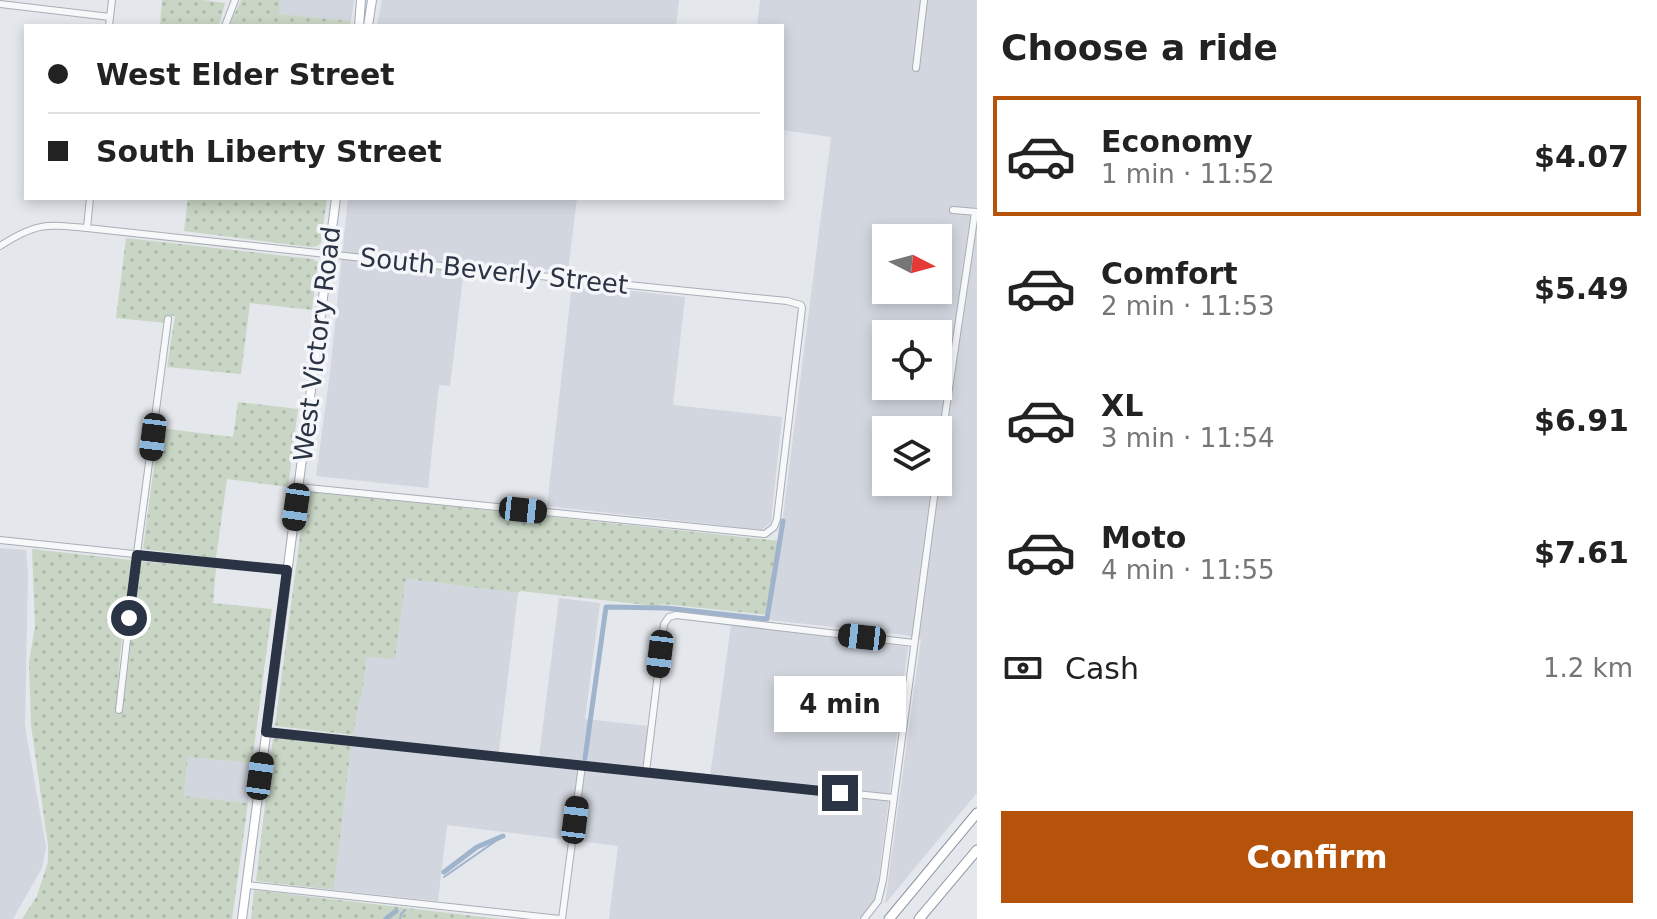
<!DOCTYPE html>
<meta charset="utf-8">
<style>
body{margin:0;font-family:"DejaVu Sans",sans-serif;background:#f6f6f6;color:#222;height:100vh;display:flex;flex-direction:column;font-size:30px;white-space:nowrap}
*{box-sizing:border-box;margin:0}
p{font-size:26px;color:#767676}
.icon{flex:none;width:44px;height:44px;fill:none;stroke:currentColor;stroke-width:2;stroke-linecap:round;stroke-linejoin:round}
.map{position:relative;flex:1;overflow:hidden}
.drawer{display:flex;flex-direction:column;background:#fff;width:680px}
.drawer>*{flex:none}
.hud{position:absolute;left:24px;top:24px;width:760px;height:176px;border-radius:0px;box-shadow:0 4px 12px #0003;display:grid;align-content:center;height:176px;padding:0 24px;background:#fff}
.needle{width:52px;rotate:96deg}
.tools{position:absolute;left:872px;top:224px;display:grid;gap:16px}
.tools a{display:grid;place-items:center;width:80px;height:80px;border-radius:0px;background:#fff;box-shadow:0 4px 12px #0003;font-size:40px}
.end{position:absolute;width:36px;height:36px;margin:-18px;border:10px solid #2b3445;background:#fff;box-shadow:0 0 0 4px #fff}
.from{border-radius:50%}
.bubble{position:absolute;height:56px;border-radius:0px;background:#fff;box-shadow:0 4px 12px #0003;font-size:26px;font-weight:700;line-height:56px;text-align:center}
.car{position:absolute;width:24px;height:48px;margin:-24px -12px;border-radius:10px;box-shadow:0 0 6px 2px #0007;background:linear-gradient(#222 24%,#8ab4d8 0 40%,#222 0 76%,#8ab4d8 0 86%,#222 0)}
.hud b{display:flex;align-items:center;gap:28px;height:76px;font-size:30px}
.hud b+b{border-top:2px solid #e0e0e0}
.hud i{width:20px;height:20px;background:#222}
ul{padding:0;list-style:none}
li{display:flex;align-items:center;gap:24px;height:120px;margin:0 16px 12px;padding:0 8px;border:4px solid transparent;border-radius:0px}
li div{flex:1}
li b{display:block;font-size:30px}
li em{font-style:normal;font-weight:700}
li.on{border-color:#b45309}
li>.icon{width:72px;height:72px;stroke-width:1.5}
h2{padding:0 24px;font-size:36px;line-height:96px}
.pay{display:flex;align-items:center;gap:20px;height:88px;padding:0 24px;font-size:30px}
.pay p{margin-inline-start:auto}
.button{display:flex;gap:16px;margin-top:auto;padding:16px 24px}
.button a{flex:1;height:92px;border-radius:0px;background:#b45309;color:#fff;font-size:32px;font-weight:700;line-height:92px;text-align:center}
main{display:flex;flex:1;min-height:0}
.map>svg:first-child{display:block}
</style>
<main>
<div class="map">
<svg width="977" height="919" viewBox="0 0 977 919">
<defs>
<pattern id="grass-dots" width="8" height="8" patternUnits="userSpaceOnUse" patternTransform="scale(2)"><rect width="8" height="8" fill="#c9d6c5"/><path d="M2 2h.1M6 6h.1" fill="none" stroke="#adb8ab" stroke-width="1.8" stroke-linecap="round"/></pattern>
</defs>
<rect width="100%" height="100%" fill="#e4e7ec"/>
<path fill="#d2d6de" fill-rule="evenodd" d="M280 0H354L351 21 278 14Z
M382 0H679L676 26H377Z
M760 0H977V793L885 904 921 639 905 635 770 620 831 137 782 130V26H757ZM886 238H938V290H886ZM886 334H938V386H886ZM886 430H938V482H886Z
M348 198H577L568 272 465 261 450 386 439 385 428 488 316 476 330 372Z
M572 284 685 297 673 405 782 417 771 522 762 530 547 506Z
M0 548 26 550 28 571 25 726 46 847 42 868 13 919H0Z
M406 579 518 593 498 760 538 765 559 598 600 603 585 719 648 726 644 776 709 784 731 625 908 647 876 900 859 919H609L618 846 447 825 438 901 334 890 351 746 360 699 362 695 367 657 395 658Z
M188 757 252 763 248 803 184 796Z"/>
<path fill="url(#grass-dots)" d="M162 0H203L225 3 219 26H160Z
M241 0H280L279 14 351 21 350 26H229Z
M188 198H327L321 243 317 246 310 247 184 231Z
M126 238 313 259 318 262 312 310 250 303 241 374 167 367 175 316 167 315 166 323 116 318Z
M238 402 298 409 288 487 227 479 216 558 143 549 159 428 233 437Z
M306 491 780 541 770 615 663 604 656 606 520 591 518 593 406 579 395 659 367 657 362 695 360 699 353 735 275 726Z
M32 549 131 560 120 656 116 713H121L140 561 216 568 213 603 272 609 252 763 188 757 184 796 248 803 232 919H22L37 896 48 862V845L31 725 29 662 35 627Z
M273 737 351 746 334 890 256 881Z
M254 890 500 919H251Z"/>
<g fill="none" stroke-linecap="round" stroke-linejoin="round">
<path stroke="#9fb4cc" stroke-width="2" d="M444 877 503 836
M400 919 401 914 405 910"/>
<path stroke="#9fb4cc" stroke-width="5" d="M585 758 606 607 666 608 767 619 783 521
M444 872 477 847 503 836
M386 919 396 911"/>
<defs>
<path id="minor" d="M0 4 110 17
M109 26 112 0
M225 26 235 0
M916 68 924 0
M953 210 977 212
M87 228 90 198
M0 246C36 223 45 224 87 228L354 257 787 301 801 305 802 308 777 519 774 527 765 534 298 487
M938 468C949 382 963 297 975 212
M0 540 287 570
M119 710 136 561 168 319
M266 732 894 798
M646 772 664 624 669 617 676 615 914 643
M247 885 560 919
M562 919 582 765
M864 919 878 901 883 880 936 482"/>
<path id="major" d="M359 26 361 0
M368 26 372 0
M242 919 336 198"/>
<path id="highway" d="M889 919 977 813
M919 919 977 850"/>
</defs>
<use href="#minor" stroke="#a9aeb7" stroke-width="8"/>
<use href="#major" stroke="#a3abb8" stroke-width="10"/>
<use href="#highway" stroke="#8b94a3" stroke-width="11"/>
<use href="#minor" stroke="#f7f8fa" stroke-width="6"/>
<use href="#major" stroke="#fff" stroke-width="8"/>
<use href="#highway" stroke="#fff" stroke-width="9"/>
</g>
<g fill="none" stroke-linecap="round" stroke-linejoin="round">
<path stroke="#2b3445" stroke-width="10" d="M129 618 137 555 287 570 266 732 840 793"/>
</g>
<g text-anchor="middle" stroke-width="7" stroke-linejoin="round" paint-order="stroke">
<g font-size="26" fill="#2b3445" stroke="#f4f6f9">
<text transform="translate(494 271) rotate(6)" y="9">South Beverly Street</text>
<text transform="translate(317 344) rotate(-83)" y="9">West Victory Road</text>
</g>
</g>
</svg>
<div class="tools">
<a><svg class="needle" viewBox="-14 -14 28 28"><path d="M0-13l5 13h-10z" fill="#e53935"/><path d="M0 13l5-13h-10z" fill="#767676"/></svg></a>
<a><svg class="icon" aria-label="locate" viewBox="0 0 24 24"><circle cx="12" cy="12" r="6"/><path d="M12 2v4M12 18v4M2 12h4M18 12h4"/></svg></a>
<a><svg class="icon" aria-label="layers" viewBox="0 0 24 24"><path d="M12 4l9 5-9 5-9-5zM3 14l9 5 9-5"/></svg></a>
</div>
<i class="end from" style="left:129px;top:618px"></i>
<i class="end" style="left:840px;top:793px"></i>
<div class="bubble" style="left:774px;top:676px;width:132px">4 min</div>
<i class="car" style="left:153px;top:437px;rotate:187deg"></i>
<i class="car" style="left:296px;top:507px;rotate:188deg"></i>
<i class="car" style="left:523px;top:510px;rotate:96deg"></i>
<i class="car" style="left:862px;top:637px;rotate:276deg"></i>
<i class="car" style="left:660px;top:654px;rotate:187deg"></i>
<i class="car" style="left:260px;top:776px;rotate:8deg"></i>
<i class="car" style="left:575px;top:820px;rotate:7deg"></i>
<div class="hud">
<b><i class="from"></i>West Elder Street</b>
<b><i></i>South Liberty Street</b>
</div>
</div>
<section class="drawer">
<h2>Choose a ride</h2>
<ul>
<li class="on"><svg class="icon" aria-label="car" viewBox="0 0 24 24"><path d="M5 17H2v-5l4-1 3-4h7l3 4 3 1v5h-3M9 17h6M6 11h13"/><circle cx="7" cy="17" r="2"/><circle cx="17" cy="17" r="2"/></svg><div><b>Economy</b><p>1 min · 11:52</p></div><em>$4.07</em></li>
<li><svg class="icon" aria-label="car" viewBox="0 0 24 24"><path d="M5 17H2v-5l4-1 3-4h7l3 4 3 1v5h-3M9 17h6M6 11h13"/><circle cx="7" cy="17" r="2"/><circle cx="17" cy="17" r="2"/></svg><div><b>Comfort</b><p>2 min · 11:53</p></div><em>$5.49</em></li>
<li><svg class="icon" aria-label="car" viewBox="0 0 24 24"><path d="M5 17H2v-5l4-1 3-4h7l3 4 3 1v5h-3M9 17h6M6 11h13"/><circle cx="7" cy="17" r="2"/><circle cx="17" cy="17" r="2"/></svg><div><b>XL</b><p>3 min · 11:54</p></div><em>$6.91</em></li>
<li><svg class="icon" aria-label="car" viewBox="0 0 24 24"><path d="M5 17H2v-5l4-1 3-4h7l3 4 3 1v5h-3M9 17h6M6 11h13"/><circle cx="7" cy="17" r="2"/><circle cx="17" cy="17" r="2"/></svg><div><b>Moto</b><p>4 min · 11:55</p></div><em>$7.61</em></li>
</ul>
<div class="pay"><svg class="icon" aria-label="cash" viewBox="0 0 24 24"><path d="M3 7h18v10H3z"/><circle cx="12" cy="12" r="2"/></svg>Cash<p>1.2 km</p></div>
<div class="button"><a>Confirm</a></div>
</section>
</main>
